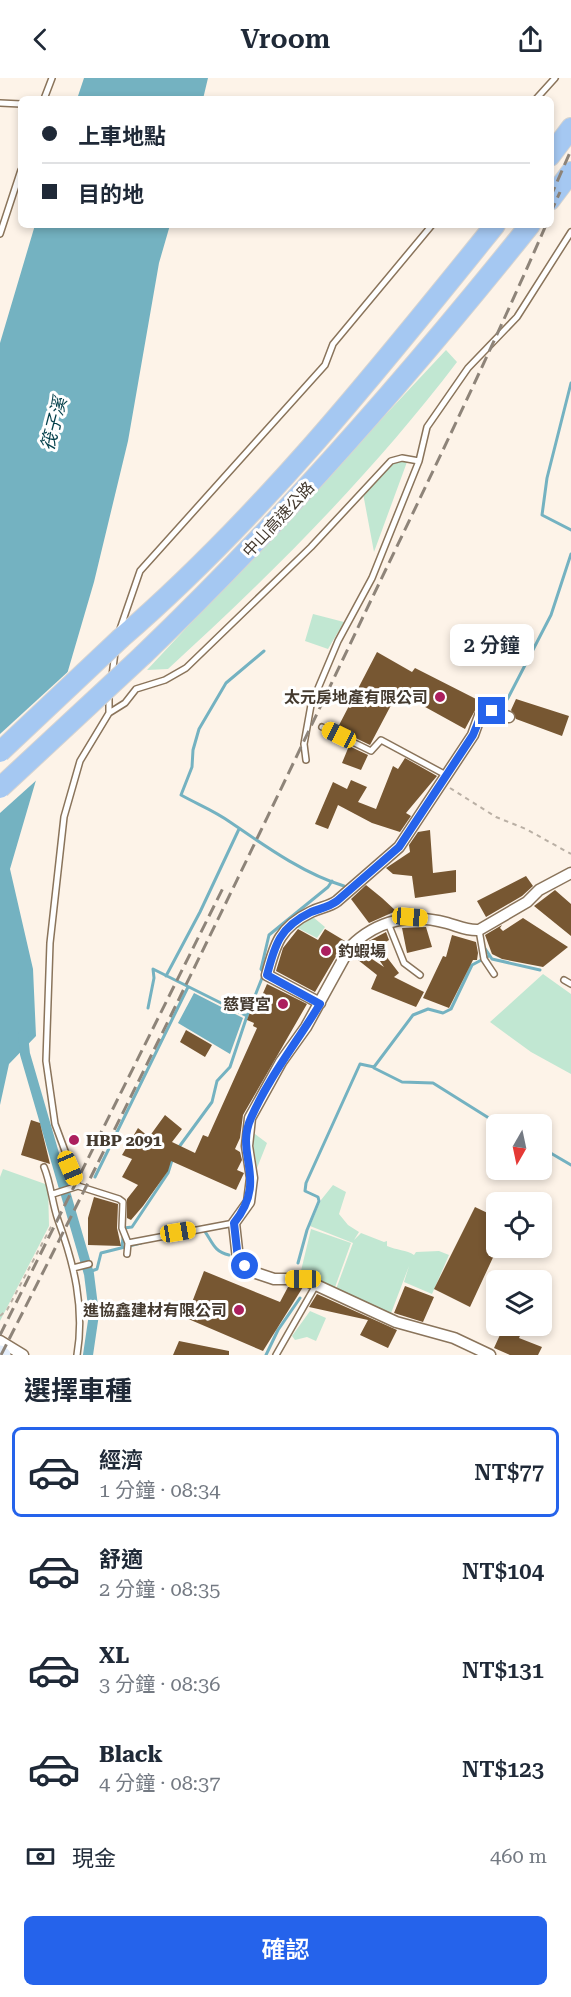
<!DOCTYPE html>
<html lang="zh-TW">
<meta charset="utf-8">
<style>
body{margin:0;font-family:"Roboto Serif","Noto Sans TC",serif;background:#f6f6f7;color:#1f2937;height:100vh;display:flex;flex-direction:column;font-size:22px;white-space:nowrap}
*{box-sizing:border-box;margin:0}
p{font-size:20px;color:#747a83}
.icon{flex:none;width:33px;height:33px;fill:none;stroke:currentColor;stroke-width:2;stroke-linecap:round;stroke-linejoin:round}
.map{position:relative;height:1277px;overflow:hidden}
.details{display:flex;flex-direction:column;background:#fff;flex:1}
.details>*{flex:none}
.top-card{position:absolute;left:18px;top:18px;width:536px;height:132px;border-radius:9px;box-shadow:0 3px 9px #0003;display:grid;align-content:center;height:132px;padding:0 24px;background:#fff}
.needle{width:39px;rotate:189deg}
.fabs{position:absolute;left:486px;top:1036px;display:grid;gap:12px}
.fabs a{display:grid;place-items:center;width:66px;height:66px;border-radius:9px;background:#fff;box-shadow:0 3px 9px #0003;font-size:30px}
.end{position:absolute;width:27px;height:27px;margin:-14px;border:8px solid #2563eb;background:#fff;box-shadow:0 0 0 3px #fff}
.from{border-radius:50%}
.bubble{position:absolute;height:42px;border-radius:9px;background:#fff;box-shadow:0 3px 9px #0003;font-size:20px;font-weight:600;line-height:42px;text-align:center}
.car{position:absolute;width:18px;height:36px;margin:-18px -9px;border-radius:8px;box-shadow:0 0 4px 2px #0007;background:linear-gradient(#f5c518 24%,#345 0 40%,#f5c518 0 76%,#345 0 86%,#f5c518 0)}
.top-card b{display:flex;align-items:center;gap:21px;height:57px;font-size:22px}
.top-card b+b{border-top:2px solid #e0e1e3}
.top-card i{width:15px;height:15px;background:#1f2937}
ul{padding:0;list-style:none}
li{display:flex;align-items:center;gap:18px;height:90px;margin:0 12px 9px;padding:0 12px;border:3px solid transparent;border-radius:9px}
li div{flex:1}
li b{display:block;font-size:22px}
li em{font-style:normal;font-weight:600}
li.on{border-color:#2563eb}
li>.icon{width:54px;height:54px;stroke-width:1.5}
h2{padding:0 24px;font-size:27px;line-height:72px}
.pay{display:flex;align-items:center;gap:15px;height:66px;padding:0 24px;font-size:22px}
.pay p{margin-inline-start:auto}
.cta{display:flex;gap:12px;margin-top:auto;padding:12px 24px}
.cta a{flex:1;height:69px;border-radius:9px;background:#2563eb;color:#fff;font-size:24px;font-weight:600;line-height:69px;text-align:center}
header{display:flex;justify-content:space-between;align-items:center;height:78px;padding:0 24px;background:#fff;font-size:27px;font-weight:600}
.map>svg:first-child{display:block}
</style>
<header><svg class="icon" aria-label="back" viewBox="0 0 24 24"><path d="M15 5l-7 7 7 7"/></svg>Vroom<svg class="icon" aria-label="share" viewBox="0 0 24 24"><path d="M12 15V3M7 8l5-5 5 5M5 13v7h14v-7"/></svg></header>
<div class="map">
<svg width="571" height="1277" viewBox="0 0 571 1277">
<rect width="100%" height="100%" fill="#fdf3e8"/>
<path fill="#c1e7d2" d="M446 272 457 284C371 397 273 495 168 591L147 592Z
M399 381 407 384 374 474 362 410 387 385Z
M313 536 344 544 328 571 305 563Z
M307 834 325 849 317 860 290 846Z
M543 896 571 916V996L531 974 490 944Z
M251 1053 267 1065 257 1090Z
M3 1091 48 1107 49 1148 0 1243V1099Z
M333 1107 346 1114 339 1136 348 1147 359 1154 354 1162 361 1155 384 1164 387 1163V1168C396 1172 407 1172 414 1177L416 1174 439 1173 449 1177 432 1216 404 1204 409 1188 390 1238 335 1214 353 1165 310 1148 321 1122Z
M311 1151 351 1165 334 1212 300 1197Z
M310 1233 326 1240 316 1263 307 1259 295 1262 292 1258Z"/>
<path fill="#74b2c1" d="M84 0H208L203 21H77Z
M35 147H170L159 185 128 363 94 504 10 791 33 891 36 958 9 986 0 1027V265Z
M194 915 243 940 230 976 178 945Z"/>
<path fill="#fdf3e8" d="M72 590 40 699 0 735V656Z"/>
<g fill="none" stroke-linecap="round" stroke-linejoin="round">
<path stroke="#74b2c1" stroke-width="3" d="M571 305 547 400 542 437 571 452
M264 573 226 605 199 651 193 672 192 689 181 717C197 726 215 733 230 744 265 768 304 796 344 808
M482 625 502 630 508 620 551 537 571 476
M484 869 492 881 540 892
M166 898 200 834 239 751
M148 930 154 900 153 891 247 938 230 989 217 1003 212 1024 179 1069
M247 938 264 895 261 891 269 857 328 809 332 803
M374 990 402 1004 433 1005 500 1047
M542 1070 571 1087
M95 1099 188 909
M218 1150 232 1148
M203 1151C212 1162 213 1174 229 1177
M122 1169 124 1150 132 1149 168 1095 173 1079
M298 1185 307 1152 319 1123 318 1119 305 1113 306 1105 360 986 374 989 413 937 428 931 443 935 451 931 472 887 489 878
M89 1194 97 1191 101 1175 141 1165
M266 1277 278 1252 300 1220"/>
<path stroke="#74b2c1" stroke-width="10" d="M23 957 25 976 89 1196 94 1236 88 1277"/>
</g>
<path fill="#775732" d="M377 574 412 594 415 590 480 623 465 651 398 614 370 667 337 651Z
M516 621 569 638 562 658 516 641 511 632Z
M349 668 368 677 361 692 342 685Z
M405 680 437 698 406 735 411 738 400 754 372 745 338 727 328 751 315 746 333 704 347 711 351 702 367 709 358 724 376 731 393 688 398 691Z
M430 752 433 795 456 792V814L415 820 412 798 393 796 386 790 410 774 409 767 418 754Z
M526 798 533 808 522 818 486 839 477 823Z
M366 807 382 820 396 833 369 845 351 821Z
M555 812 571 826V858L534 828Z
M523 840 568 869 543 889 502 881 492 876 485 857 502 847 500 850 503 853Z
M426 849 432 869 407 875 402 850Z
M298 851 318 862 325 851 345 863 315 914 276 893 283 870Z
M386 854 389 862 373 872 367 864Z
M452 857 476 864 478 875 477 882H473L449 930 423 920 443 878 446 879Z
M379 869 399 895 394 899 424 914 416 929 371 911 377 897 358 882 360 873 384 889 373 873Z
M267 906 307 926 243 1037 240 1060 235 1071 240 1074 242 1082 237 1092 244 1095 236 1112 171 1083 168 1093 143 1128 131 1142 127 1140V1121L138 1107 122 1099 132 1081 122 1077 138 1050 149 1059 165 1037 182 1051 172 1064 195 1075 203 1057 208 1059 257 950 253 948 254 945 247 942 250 934 254 936Z
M186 952 212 967 205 979 180 964Z
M31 1042 40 1045 50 1086 21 1077Z
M94 1119 118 1126 117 1150 121 1168 88 1167V1140Z
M475 1129 496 1139V1173L470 1229 434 1211Z
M204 1193 280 1224 288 1209H303L263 1273 186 1240Z
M542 1200 551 1203 542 1226Z
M405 1208 434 1219 423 1244 394 1235Z
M317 1216 397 1252 388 1270 360 1257 368 1242 309 1229Z
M504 1248 523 1251 519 1260 542 1269 538 1277H510L494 1270Z
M179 1263 229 1273V1277H173Z"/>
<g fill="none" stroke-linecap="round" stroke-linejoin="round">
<defs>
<path id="lane" d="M44 21 52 0
M536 21 555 0
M0 25 21 26
M0 156 21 92
M120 551 140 493 325 287 333 266 432 147
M112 598 115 574
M109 635V616
M322 649 371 673 381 662 446 697
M306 682 304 666 311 627 338 563 372 500 419 383 427 349 468 290 517 239 571 154
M388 845 404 885 420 897
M479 852 484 881 494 896
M564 902 571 906
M44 1089C51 1106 52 1125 58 1142 74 1186 85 1230 77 1277
M78 1108 55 1046 46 983 50 865 64 739 80 683 109 635 125 625 136 611 165 602 186 590 311 469 391 383 402 380 419 383
M78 1108 119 1121 123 1124 122 1150 128 1165 234 1145
M53 1116 78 1108
M127 1176 128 1165
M73 1190 89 1186
M276 1277 316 1207"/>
<path id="street" d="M320 925 267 897C275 866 280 849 311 834 321 829 329 829 337 823L399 769 473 657 481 635 487 632 509 639
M0 1263 23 1277
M490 1277 454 1260 396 1244 303 1201H274L256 1195 238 1181 234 1145 249 1124 252 1100 247 1068 250 1040 281 984 306 949 350 869C377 842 411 835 447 845 458 848 467 853 479 852L527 824 539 812 571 795"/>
<path id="secondary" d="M0 1275 3 1277"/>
<path id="highway" d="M550 78 571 50
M550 122 571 94
M121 560C262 438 379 291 495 147
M143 577C283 443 409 298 530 147"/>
</defs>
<use href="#lane" stroke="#8a745b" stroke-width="8"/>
<use href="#street" stroke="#8a745b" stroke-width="13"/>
<use href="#secondary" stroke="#8a745b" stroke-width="17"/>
<use href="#highway" stroke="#d6d4d1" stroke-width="22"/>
<path stroke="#bab0a5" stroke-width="2" stroke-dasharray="4.5 4.5" stroke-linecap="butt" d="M450 710 496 739 526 751 571 776
M0 1238 7 1232 52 1147"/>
<use href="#lane" stroke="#fff" stroke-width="5"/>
<use href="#street" stroke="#fff" stroke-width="10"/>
<use href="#secondary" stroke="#e4eefb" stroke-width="15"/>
<use href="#highway" stroke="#a5c8f2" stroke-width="20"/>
<path stroke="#8e8479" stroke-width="3" stroke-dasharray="12 6" stroke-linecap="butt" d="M550 120 571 72
M550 136 560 114
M0 1257 225 806
M1 1277C125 1034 245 788 362 541 425 410 488 280 546 147"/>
<defs>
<path id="highway-bridge" d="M0 674 121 560
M0 710 143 577"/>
</defs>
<use href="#highway-bridge" stroke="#d6d4d1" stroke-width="22" stroke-linecap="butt"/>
<use href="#highway-bridge" stroke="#a5c8f2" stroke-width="20"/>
</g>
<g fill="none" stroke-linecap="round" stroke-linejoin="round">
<path stroke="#2563eb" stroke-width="8" d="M245 1188 238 1181 234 1145C269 1101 234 1077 251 1040 269 999 297 964 320 926L267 897C275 866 280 849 311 834 321 830 329 829 337 823L399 769 473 657 482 635 492 633"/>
</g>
<g fill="#ac1f5e" stroke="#fff" stroke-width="2">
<circle cx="440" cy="619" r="6"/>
<circle cx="326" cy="873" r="6"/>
<circle cx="283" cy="926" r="6"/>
<circle cx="74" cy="1062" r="6"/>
<circle cx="239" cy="1232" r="6"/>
</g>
<g text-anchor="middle" stroke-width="6" stroke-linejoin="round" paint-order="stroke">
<g font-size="16" fill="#443a2f" stroke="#fff">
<text transform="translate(278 441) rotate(-47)" y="6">中山高速公路</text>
</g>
<g font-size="16" font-weight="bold" fill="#443a2f" stroke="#fff" text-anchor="end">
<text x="428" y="625">太元房地產有限公司</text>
<text x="338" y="879" text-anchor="start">釣蝦場</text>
<text x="271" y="932">慈賢宮</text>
<text x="86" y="1068" text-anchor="start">HBP 2091</text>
<text x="227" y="1238">進協鑫建材有限公司</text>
</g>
<g font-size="18" font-style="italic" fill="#033f4a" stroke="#fff">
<text transform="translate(54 346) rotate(-75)" y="6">筏子溪</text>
</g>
</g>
</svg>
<div class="fabs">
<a><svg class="needle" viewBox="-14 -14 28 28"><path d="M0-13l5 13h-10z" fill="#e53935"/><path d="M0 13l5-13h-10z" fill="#747a83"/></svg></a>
<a><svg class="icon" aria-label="locate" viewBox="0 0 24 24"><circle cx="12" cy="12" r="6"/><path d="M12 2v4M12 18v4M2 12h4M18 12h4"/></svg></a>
<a><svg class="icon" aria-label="layers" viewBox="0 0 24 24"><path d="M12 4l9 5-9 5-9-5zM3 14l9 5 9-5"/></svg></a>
</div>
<i class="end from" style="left:245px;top:1188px"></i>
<i class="end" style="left:492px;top:633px"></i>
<div class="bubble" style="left:450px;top:546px;width:84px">2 分鐘</div>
<i class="car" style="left:339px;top:657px;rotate:296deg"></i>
<i class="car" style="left:410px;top:839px;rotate:95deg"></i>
<i class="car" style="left:70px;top:1090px;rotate:157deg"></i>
<i class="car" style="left:178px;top:1154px;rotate:81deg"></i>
<i class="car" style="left:303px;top:1201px;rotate:270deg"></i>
<div class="top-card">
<b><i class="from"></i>上車地點</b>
<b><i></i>目的地</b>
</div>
</div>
<section class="details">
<h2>選擇車種</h2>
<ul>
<li class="on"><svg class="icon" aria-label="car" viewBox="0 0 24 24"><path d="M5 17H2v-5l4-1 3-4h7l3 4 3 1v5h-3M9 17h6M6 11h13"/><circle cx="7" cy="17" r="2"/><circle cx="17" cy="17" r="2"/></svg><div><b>經濟</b><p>1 分鐘 · 08:34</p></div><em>NT$77</em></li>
<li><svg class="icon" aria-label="car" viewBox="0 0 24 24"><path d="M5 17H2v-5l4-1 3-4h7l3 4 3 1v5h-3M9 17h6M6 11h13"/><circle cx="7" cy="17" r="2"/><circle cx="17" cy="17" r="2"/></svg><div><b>舒適</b><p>2 分鐘 · 08:35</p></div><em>NT$104</em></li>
<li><svg class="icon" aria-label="car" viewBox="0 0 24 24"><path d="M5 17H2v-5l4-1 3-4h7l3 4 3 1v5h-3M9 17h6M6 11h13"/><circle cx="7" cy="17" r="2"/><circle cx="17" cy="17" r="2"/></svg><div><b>XL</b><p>3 分鐘 · 08:36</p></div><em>NT$131</em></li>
<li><svg class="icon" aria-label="car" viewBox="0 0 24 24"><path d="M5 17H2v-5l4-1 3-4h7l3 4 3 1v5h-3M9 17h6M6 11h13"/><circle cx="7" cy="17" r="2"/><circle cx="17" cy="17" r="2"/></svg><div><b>Black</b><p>4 分鐘 · 08:37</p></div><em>NT$123</em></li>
</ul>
<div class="pay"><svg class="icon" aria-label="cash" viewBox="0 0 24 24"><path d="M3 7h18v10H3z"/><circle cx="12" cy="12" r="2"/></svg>現金<p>460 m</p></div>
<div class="cta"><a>確認</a></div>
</section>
